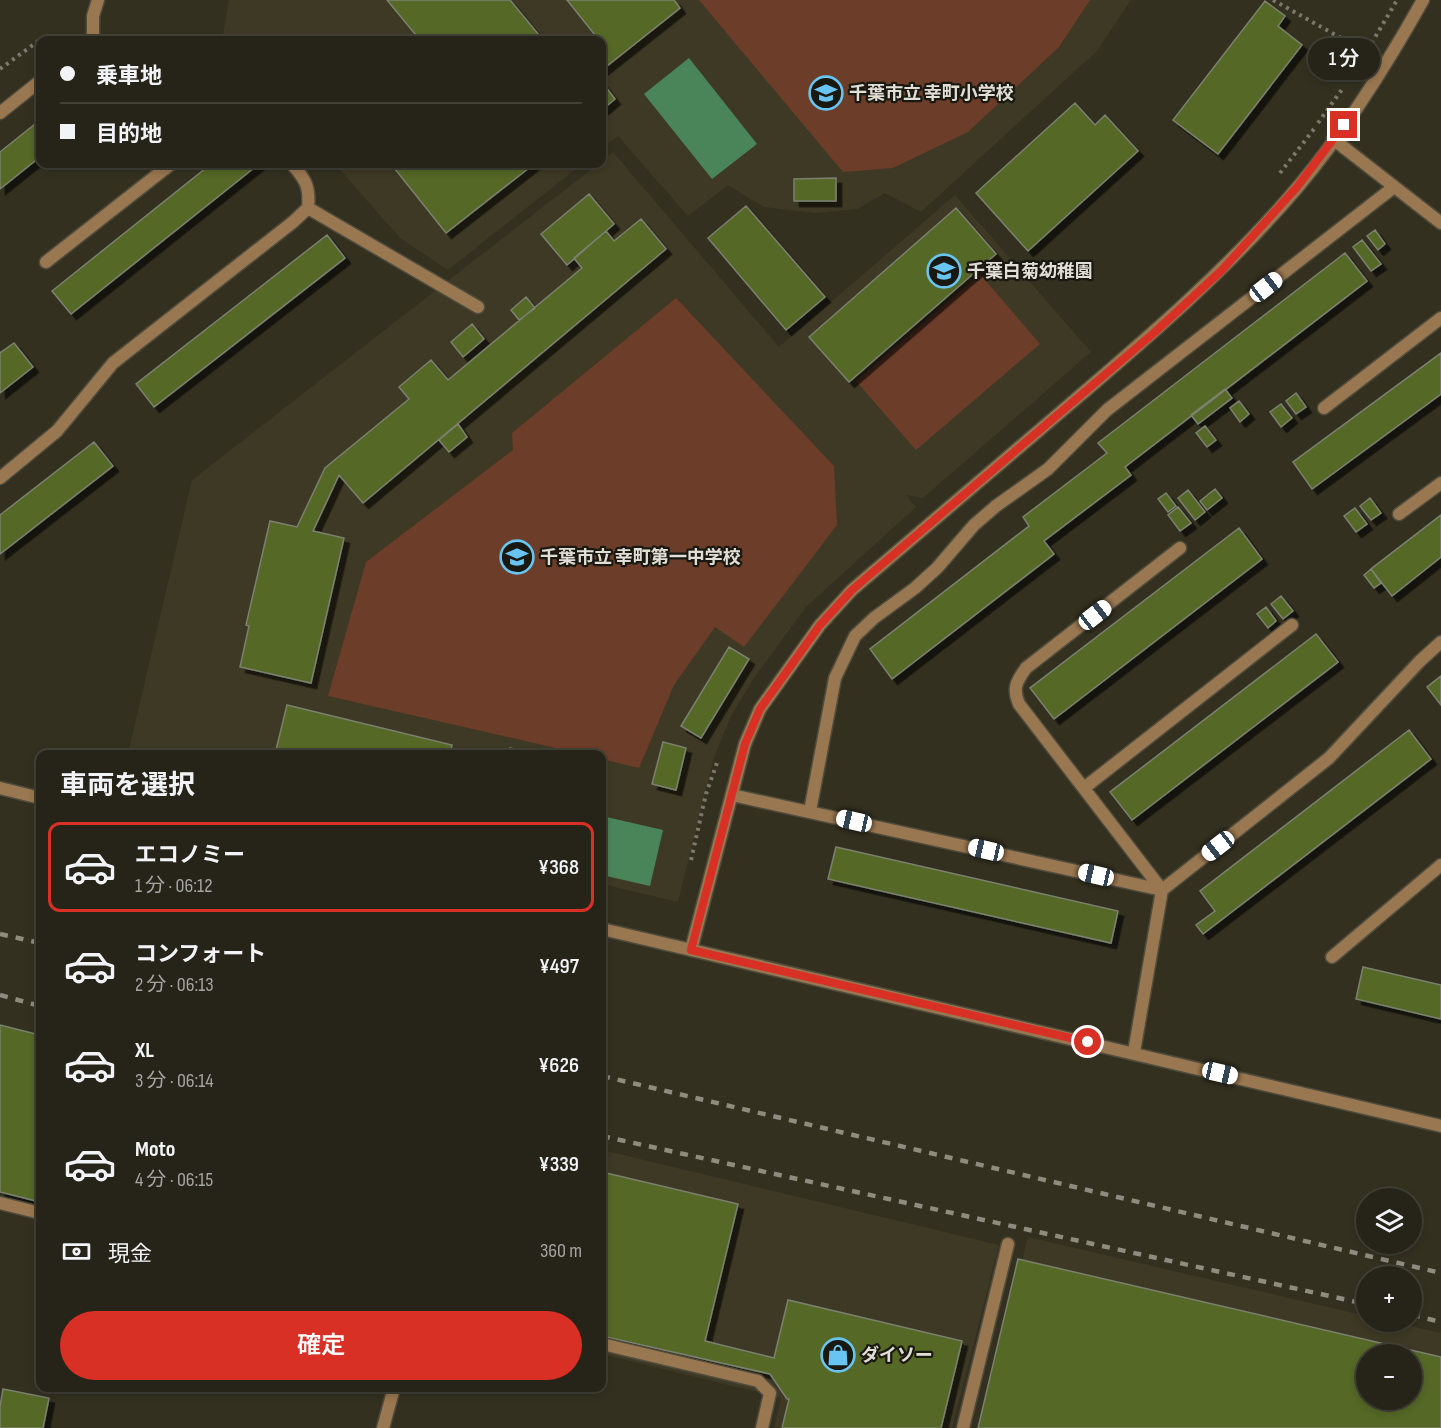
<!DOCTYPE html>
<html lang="ja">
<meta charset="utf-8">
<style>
body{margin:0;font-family:"Sofia Sans Condensed","Noto Sans JP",sans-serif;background:#2e2c21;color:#f1f3f6;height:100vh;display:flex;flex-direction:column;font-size:22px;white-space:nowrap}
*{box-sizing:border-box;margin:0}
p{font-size:20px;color:#a4a4a2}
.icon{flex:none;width:33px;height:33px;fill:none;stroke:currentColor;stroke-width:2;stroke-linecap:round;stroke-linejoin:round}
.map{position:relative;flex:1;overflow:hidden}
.panel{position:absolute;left:36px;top:750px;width:570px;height:642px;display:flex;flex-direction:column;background:#262418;border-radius:12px;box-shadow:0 3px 9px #0003,0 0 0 2px #424137}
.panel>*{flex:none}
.top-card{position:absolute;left:36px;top:36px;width:570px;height:132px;border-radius:12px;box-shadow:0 3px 9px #0003,0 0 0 2px #424137;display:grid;align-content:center;height:132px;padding:0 24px;background:#262418}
.buttons{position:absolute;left:1356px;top:1188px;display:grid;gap:12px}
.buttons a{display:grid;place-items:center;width:66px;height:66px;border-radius:50%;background:#262418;box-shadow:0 3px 9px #0003,0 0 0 2px #424137;font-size:30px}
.end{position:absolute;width:27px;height:27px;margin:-14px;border:8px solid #d93025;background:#fff;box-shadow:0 0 0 3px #fff}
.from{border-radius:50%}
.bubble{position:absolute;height:42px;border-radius:21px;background:#262418;box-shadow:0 3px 9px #0003,0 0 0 2px #424137;font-size:20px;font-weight:600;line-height:42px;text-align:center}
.car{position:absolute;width:18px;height:36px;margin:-18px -9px;border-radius:8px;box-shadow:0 0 4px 2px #0007;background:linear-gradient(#fff 24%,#345 0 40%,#fff 0 76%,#345 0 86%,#fff 0)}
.top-card b{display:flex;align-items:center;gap:21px;height:57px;font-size:22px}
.top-card b+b{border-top:2px solid #424137}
.top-card i{width:15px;height:15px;background:#f1f3f6}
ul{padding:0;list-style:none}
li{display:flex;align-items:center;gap:18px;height:90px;margin:0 12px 9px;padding:0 12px;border:3px solid transparent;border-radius:12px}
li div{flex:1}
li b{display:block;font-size:22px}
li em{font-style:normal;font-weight:600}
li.current{border-color:#d93025}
li>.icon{width:54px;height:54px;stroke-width:1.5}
h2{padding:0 24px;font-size:27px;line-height:72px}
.pay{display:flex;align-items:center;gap:15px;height:66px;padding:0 24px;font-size:22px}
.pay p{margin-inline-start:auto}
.button{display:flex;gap:12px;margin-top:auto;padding:12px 24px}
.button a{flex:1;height:69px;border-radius:36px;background:#d93025;color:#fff;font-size:24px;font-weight:600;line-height:69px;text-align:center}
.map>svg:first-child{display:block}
</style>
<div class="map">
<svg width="1441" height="1428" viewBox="0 0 1441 1428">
<defs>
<filter id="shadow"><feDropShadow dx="5.5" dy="5.5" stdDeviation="0" flood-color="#0009"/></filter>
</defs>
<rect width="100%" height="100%" fill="#333020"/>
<path fill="#3e3924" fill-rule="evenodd" d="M229 0H1131L1097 51 921 212 885 193 858 209 815 213 764 207 728 185 688 216 618 136 602 148V40H228L223 35Z
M613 152 779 347 955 195 1091 352 923 498 906 495 916 507 806 607 754 678 731 716 714 757 678 902 602 884V754H128L192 480 598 164H602V161Z
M335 164H582L448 270 400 238Z
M602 1150 999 1245 952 1428H774L781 1398 602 1354Z
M1028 1237 1366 1316V1322H1392L1441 1333V1428H980ZM1366 1354H1412V1400H1366Z"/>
<path fill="#6c3d29" d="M699 0H1090L1059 47 968 132 893 168 843 172Z
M980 274 1040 344 916 450 856 381Z
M676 298 834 466 837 525 744 647 715 627 674 685 639 768 602 759V754H582L328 696 366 562 513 450 512 433Z"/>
<path fill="#4a8559" d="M689 58 757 144 712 179 644 94Z
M602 816 663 830 650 886 602 875Z"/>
<path fill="#546727" stroke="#7b8170" stroke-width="1.5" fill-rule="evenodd" filter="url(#shadow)" d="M387 0H510L539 35 532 40H420Z
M567 0H674L680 8 602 70V48L604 46 602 40H599Z
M1265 1 1285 16 1278 26 1302 45 1218 154 1173 120Z
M602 82 615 99 602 110Z
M1075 103 1095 125 1105 115 1138 151 1028 251 976 193Z
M40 120V157L0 189V152Z
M211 164H259L71 314 52 291Z
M391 164H534L446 233Z
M836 178V201H794V179Z
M589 194 614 224 567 265 541 234Z
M746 206 825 297 786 330 708 238Z
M956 208 996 254 849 382 809 337Z
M641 219 666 249 363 503 339 475 313 531 344 538 311 683 240 667 249 626 246 625 270 521 297 527 325 468 409 399 399 387 431 360 448 380 582 268 574 258 606 231 614 241Z
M1375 230 1385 244 1378 250 1367 236Z
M327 235 345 258 154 407 136 384Z
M1362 240 1381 264 1371 271 1353 247Z
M1345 253 1367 281 1125 467 1131 475 1044 541 1054 554 892 679 870 649 1029 526 1023 517 1107 453 1098 443Z
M526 297 535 308 519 320 511 310Z
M472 324 484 339 463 357 451 342Z
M14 343 33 367 0 393V353Z
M1441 353V394L1312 489 1293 462Z
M1225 389 1232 398 1198 424 1191 415Z
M1296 393 1306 407 1296 414 1286 401Z
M1239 401 1249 414 1240 422 1230 408Z
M1281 404 1292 418 1281 427 1270 412Z
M458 424 467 437 449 452 439 440Z
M1205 426 1216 440 1207 447 1196 433Z
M94 442 113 466 0 554V515Z
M1215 489 1222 498 1207 510 1200 501Z
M1188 490 1205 512 1195 520 1178 498Z
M1166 493 1176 506 1168 512 1158 499Z
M1370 498 1381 513 1371 520 1360 506Z
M1178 507 1191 523 1180 531 1168 515Z
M1355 508 1367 524 1356 532 1344 516Z
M1441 515V557L1392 596 1371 569Z
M1239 528 1262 559 1054 719 1030 688Z
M1371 569 1381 583 1374 588 1364 575Z
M1281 596 1293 611 1283 619 1271 604Z
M1266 607 1276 621 1268 628 1257 614Z
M1316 634 1338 662 1132 820 1110 792Z
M729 647 749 659 701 738 681 726Z
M1441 676V705L1427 687Z
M287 705 452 745 450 754H275Z
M1409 730 1431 759 1203 934 1196 925 1215 911 1200 891Z
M663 742 686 748 676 790 652 784Z
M510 748 536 754H508Z
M836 847 1118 911 1111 943 828 879Z
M1363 967 1441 985V1019L1356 999Z
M0 1025 40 1035V1202L0 1192Z
M602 1172 738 1204 705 1341 774 1358 788 1300 962 1341 941 1428H782L789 1399H787L770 1374 602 1336Z
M1018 1259 1441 1357V1428H978ZM1366 1354H1412V1400H1366Z
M3 1389 49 1398 43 1428H0V1406Z"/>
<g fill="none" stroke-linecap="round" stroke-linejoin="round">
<defs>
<path id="service" d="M93 40V16L98 0
M0 113 40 81
M1333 139 1441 223
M308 208 478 307
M46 262 171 164
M1324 408 1441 318
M0 478 57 431 113 363 293 222 308 208C310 187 306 180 292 164
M1399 514 1441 483
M1084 788 1292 625
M732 795 1162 890 1329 758 1420 661 1441 642
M810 811 835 678 855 636 874 618 915 588 937 568 974 525 996 506 1048 469 1107 410 1394 187
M1332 957 1441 865
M1134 1052 1162 890 1019 704C1012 687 1017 681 1026 668L1180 548
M0 1203 40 1213
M602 1344 758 1381 770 1393 762 1428
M383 1428 394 1388
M963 1428 1008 1244"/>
<path id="tertiary" d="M0 788 40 798
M602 929 1441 1126
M691 950 745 744 760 709 820 625 852 590C925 528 997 466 1070 404 1150 336 1229 268 1297 188 1346 130 1386 66 1423 0"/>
</defs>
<use href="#service" stroke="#4f4c3d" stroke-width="15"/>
<use href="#tertiary" stroke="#4f4c3d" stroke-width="15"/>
<path stroke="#7c796c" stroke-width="4" stroke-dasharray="3 4.5" stroke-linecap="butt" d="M1273 0 1366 52
M1364 56 1397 0
M0 69 48 34
M1318 123 1343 88
M1280 173 1314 129
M691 860 706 794 718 760"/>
<use href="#service" stroke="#997750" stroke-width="12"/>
<use href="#tertiary" stroke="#997750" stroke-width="12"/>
<path stroke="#8e8b7f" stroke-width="4.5" stroke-dasharray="8 8" stroke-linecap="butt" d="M0 934 40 943
M0 995 40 1006
M602 1076 1441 1273
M602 1136 1366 1304
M1412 1315 1441 1322"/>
</g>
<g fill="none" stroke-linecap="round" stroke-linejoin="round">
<path stroke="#d93025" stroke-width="8" d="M1088 1042 691 950 745 744 760 709 820 625 852 590 1155 332 1222 270 1297 187 1344 125"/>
</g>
<defs>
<symbol id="school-ring" viewBox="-11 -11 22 22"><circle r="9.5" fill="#191811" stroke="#68c4f0" stroke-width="1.5"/><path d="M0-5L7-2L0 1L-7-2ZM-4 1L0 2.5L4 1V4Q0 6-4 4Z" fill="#68c4f0"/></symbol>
<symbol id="shop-ring" viewBox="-11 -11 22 22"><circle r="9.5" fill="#191811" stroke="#68c4f0" stroke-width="1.5"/><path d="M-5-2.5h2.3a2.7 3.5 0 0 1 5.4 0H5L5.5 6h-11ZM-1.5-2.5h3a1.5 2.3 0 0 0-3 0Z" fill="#68c4f0"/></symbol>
</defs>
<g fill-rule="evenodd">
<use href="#school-ring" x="807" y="74" width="38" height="38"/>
<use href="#school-ring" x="925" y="252" width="38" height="38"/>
<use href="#school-ring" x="498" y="538" width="38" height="38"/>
<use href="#shop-ring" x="819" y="1336" width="38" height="38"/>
</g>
<g text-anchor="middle" stroke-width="4.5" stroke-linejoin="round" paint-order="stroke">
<g font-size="18" font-weight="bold" fill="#e1ded5" stroke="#191811" text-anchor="start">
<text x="849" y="99">千葉市立 幸町小学校</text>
<text x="967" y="277">千葉白菊幼稚園</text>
<text x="540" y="563">千葉市立 幸町第一中学校</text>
<text x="861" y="1361">ダイソー</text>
</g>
</g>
</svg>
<div class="buttons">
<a><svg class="icon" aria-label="layers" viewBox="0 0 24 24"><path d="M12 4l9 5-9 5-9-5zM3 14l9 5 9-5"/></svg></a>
<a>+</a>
<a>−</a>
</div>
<i class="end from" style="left:1088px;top:1042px"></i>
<i class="end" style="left:1344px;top:125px"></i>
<div class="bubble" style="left:1308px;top:38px;width:72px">1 分</div>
<i class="car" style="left:1266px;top:287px;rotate:52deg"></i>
<i class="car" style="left:1095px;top:615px;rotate:52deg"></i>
<i class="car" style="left:854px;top:821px;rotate:283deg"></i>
<i class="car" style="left:1218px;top:846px;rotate:232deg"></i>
<i class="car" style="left:986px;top:850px;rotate:283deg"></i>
<i class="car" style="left:1096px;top:875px;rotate:283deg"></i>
<i class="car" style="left:1220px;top:1073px;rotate:103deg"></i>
<div class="top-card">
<b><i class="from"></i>乗車地</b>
<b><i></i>目的地</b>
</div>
<section class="panel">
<h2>車両を選択</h2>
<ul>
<li class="current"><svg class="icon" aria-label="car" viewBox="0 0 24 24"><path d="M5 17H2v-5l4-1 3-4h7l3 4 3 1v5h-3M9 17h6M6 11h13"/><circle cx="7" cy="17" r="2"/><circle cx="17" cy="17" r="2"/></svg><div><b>エコノミー</b><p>1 分 · 06:12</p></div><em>¥368</em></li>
<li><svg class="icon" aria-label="car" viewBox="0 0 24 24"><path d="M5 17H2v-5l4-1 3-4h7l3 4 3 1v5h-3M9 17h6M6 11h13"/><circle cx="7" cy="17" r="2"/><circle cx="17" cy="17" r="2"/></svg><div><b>コンフォート</b><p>2 分 · 06:13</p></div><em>¥497</em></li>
<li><svg class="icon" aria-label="car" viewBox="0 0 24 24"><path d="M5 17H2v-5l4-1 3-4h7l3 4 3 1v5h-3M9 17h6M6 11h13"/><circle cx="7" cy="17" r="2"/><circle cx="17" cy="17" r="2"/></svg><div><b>XL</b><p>3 分 · 06:14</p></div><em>¥626</em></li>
<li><svg class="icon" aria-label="car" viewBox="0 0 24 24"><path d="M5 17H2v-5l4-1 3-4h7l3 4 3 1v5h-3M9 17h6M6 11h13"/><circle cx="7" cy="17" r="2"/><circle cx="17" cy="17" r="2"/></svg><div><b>Moto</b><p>4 分 · 06:15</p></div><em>¥339</em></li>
</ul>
<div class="pay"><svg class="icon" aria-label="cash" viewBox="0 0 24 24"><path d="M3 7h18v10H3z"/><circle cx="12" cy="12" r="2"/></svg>現金<p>360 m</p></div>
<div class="button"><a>確定</a></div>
</section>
</div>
